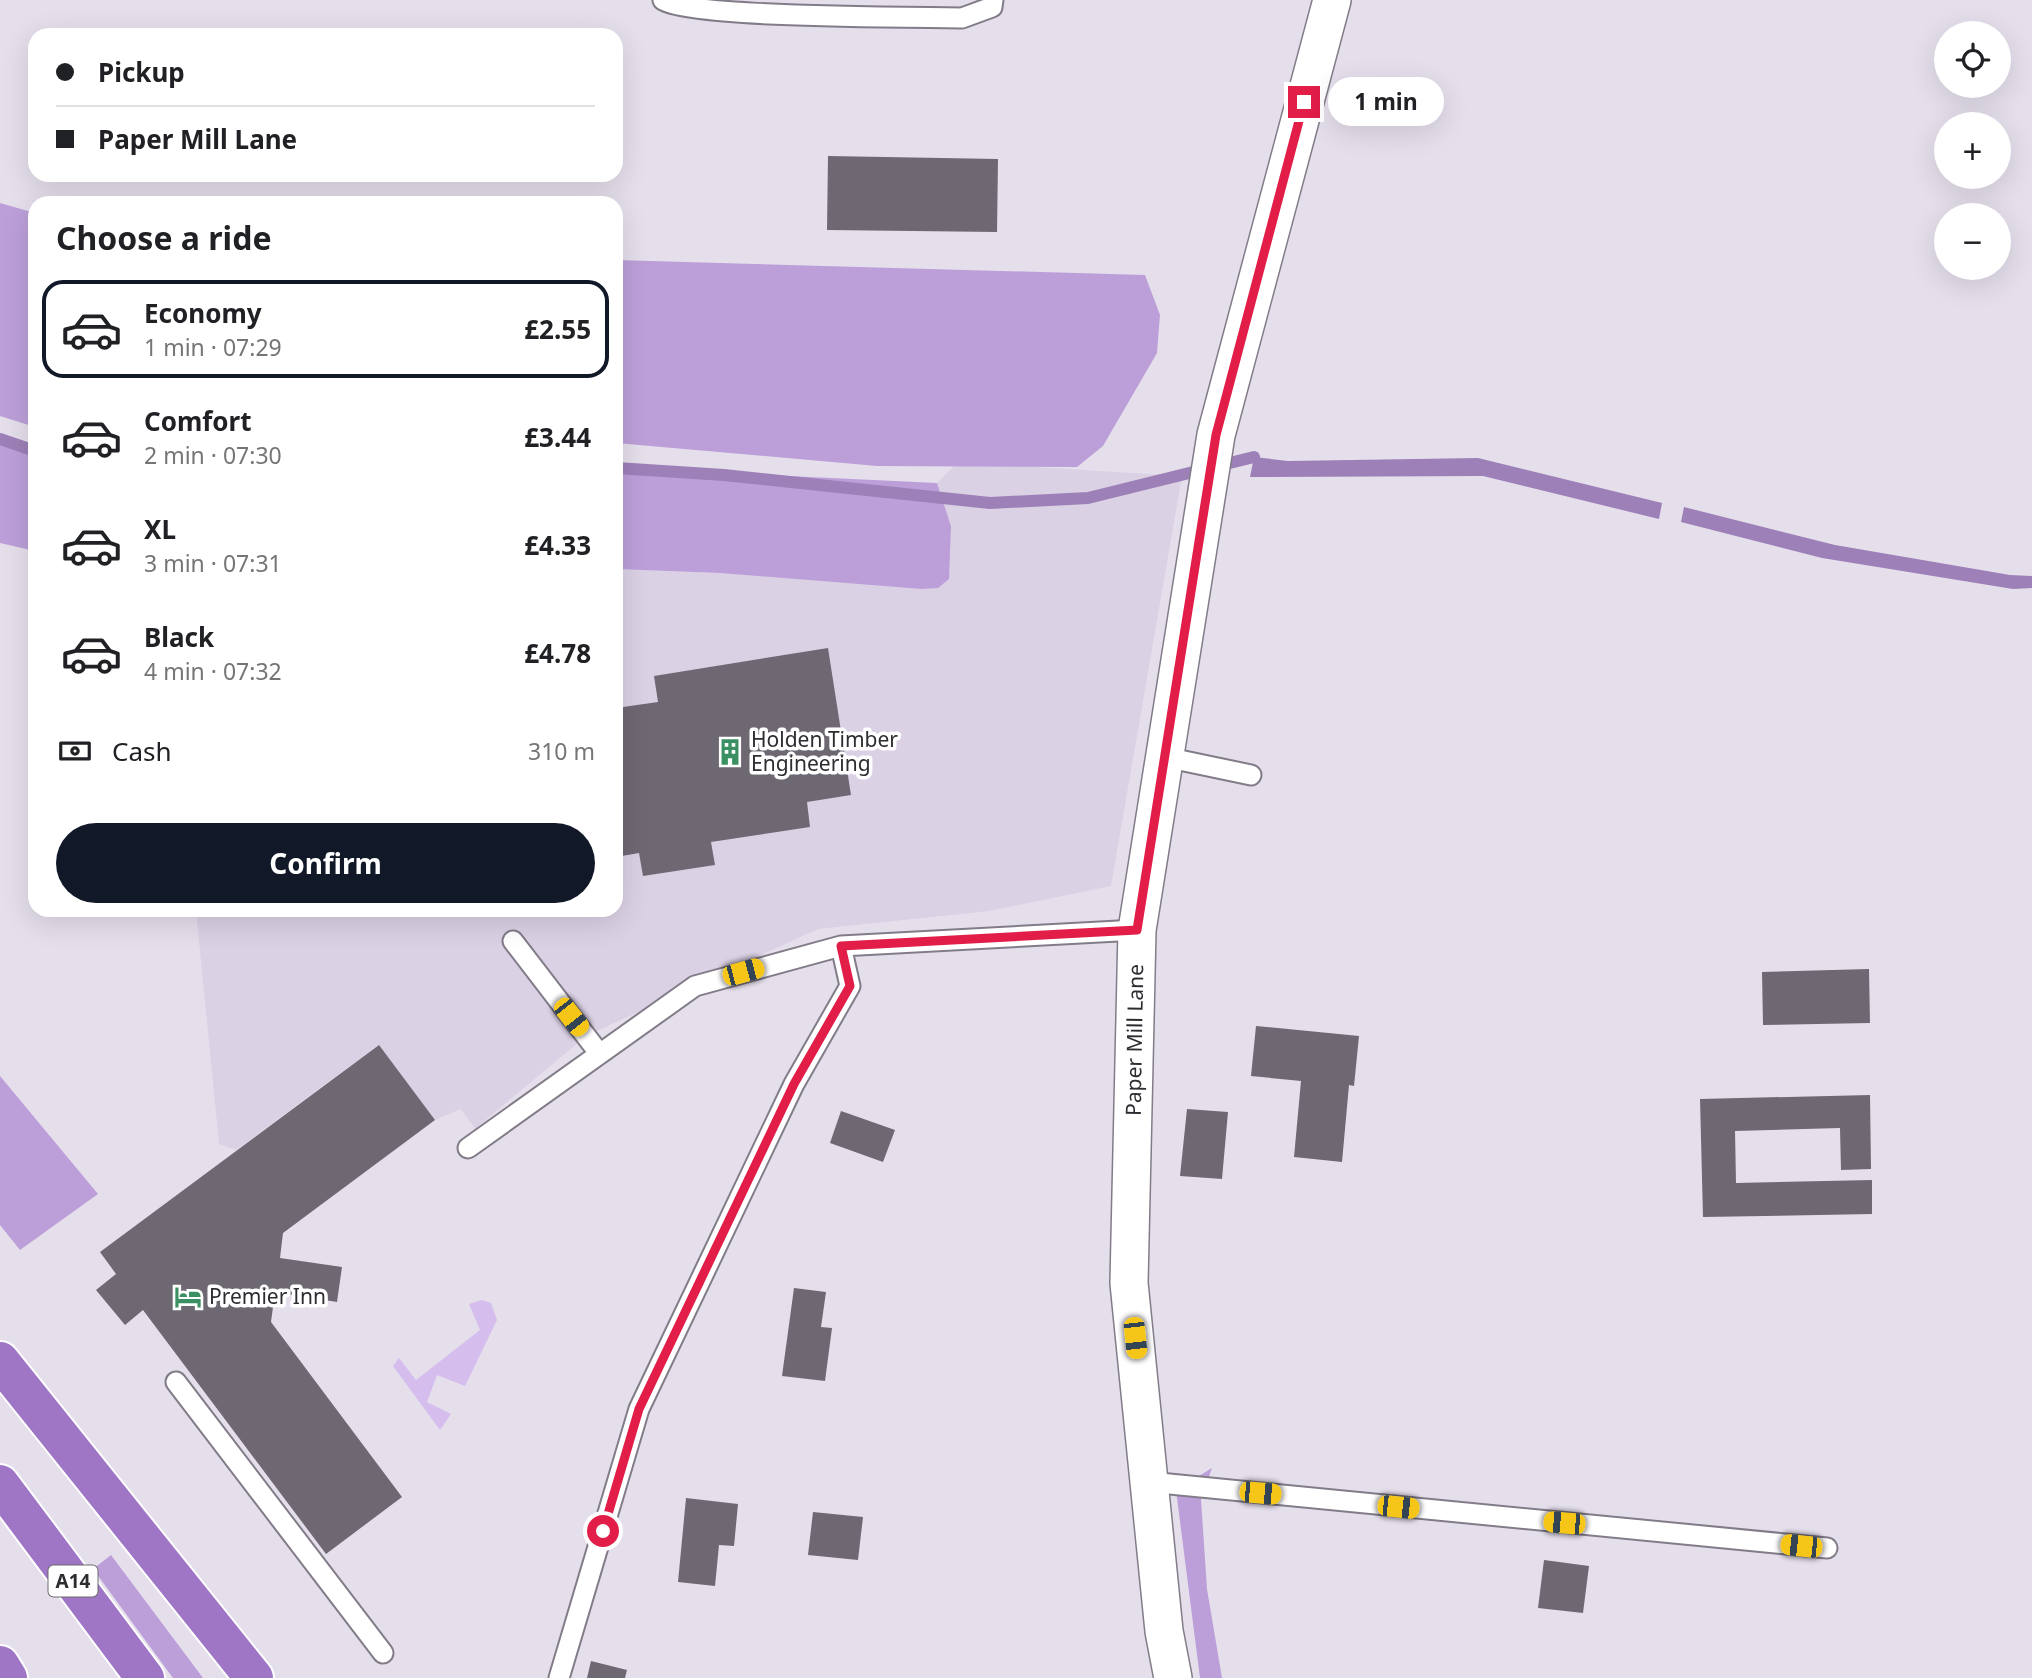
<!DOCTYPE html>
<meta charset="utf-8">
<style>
body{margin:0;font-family:"Noto Sans",sans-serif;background:#f6f6f6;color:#202124;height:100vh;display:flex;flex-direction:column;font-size:26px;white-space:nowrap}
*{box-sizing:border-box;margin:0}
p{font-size:23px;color:#757577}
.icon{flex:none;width:38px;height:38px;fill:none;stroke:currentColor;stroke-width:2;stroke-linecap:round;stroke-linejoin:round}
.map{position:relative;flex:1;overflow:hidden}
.side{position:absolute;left:28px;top:196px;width:595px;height:721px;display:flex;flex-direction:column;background:#fff;border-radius:21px;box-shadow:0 7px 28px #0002}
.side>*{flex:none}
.top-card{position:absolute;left:28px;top:28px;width:595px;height:154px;border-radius:21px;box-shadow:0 7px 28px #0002;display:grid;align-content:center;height:154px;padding:0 28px;background:#fff}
.controls{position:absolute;left:1934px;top:21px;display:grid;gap:14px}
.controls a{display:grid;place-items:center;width:77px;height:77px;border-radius:50%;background:#fff;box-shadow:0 7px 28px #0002;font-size:35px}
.end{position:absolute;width:32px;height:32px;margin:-16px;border:9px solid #e11d48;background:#fff;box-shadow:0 0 0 4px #fff}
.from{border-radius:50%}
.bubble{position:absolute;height:49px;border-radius:24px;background:#fff;box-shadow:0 7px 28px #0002;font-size:23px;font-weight:700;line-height:49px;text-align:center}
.car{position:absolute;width:21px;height:42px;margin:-21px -10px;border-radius:9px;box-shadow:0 0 5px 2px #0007;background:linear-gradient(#f5c518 24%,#345 0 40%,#f5c518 0 76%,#345 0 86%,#f5c518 0)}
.top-card b{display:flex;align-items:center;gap:24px;height:66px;font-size:26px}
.top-card b+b{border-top:2px solid #e0e0e0}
.top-card i{width:18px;height:18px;background:#202124}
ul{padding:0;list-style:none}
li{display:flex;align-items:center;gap:21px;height:98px;margin:0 14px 10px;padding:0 14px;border:4px solid transparent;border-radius:21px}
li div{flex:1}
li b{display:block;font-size:26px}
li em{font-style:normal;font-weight:700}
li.current{border-color:#111827}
li>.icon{width:63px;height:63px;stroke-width:1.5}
h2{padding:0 28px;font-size:32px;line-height:84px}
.pay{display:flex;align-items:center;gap:18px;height:77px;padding:0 28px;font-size:26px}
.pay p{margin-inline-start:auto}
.cta{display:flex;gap:14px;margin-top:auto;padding:14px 28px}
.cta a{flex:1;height:80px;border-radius:42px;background:#111827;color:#fff;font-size:28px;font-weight:700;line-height:80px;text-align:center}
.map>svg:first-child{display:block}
</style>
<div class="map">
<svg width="2032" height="1678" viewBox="0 0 2032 1678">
<rect width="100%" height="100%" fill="#e5dfec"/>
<path fill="#dbd1e5" d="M958 462 1182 476 1111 886 989 911 818 929 586 1036 475 1129 461 1109 435 1120 378 1045 236 1150 219 1144 196 910H616V569L720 573 951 526 937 483Z"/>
<path fill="#d5bdee" d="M482 1300 491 1303 497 1320 465 1386 437 1375 427 1402 451 1414 440 1430 393 1366 399 1358 416 1380 480 1330 469 1304Z"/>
<path fill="#bc9fd9" d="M0 203 35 213V427L0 416Z
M616 260 1145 275 1160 315 1157 353 1103 446 1077 467 877 466 616 443Z
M0 435 35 448V551L0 543Z
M616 468 937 483 951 526 949 579 938 588 922 589 720 573 616 569Z
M0 1076 98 1194 20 1250 0 1225Z
M1212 1468 1201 1499 1207 1589 1222 1678H1200L1176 1490Z
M111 1555 203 1678H173L93 1569Z"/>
<path fill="#9d80b8" d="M1254 457 1288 461 1478 458 1662 503 1659 519 1483 476 1250 477Z
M1684 507 1835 545 2010 575 2032 576V588L2013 589 1822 558 1681 522Z"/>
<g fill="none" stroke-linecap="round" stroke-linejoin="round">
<path stroke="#9d80b8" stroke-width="12" d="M0 439 35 451
M616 468 724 475 990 503 1088 498 1254 457"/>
</g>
<path fill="#6e6873" d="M828 156 998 159 997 232 827 230Z
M828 648 851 795 807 802 810 827 711 842 715 865 643 876 639 853 616 857V708L658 702 654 676Z
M1869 969 1870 1023 1763 1025 1762 972Z
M1256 1026 1359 1036 1354 1086 1349 1085 1342 1162 1294 1157 1301 1081 1251 1076Z
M379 1045 435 1120 283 1233 280 1258 342 1267 337 1302 275 1292 271 1322 402 1497 326 1554 143 1310 125 1325 96 1290 116 1274 100 1252Z
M1870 1095 1871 1169 1841 1170 1840 1128 1735 1131 1736 1183 1872 1180V1214L1703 1217 1700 1099Z
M1187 1109 1228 1112 1222 1179 1180 1176Z
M841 1111 895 1130 883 1162 830 1143Z
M794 1288 826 1292 821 1327 832 1328 825 1381 782 1376Z
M686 1498 738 1504 734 1546 719 1545 715 1586 678 1582Z
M813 1512 863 1517 858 1560 808 1555Z
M1544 1560 1589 1566 1583 1613 1538 1608Z
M591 1661 627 1670 625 1678H587Z"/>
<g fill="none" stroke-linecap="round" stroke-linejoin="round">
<defs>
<path id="lane" d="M663 0C689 18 915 17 962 18L992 7 993 0
M1165 757 1251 775
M513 941 599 1053
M468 1148 695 986 841 946 1137 930
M176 1382 383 1653
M1149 1482 1827 1548
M559 1678 639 1409 794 1084 850 986 841 946"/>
<path id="street" d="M1173 1678 1164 1631 1129 1283 1137 930 1216 435 1332 0"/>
<path id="highway" d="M0 1361 254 1678
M0 1484 145 1678
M0 1665 8 1678"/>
</defs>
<use href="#lane" stroke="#827c88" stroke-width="23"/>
<use href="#street" stroke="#827c88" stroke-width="40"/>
<use href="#highway" stroke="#fff" stroke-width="42"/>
<use href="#lane" stroke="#fff" stroke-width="19"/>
<use href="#street" stroke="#fff" stroke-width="37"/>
<use href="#highway" stroke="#9f75c5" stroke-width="38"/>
</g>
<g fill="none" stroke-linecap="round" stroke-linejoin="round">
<path stroke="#e11d48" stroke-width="9" d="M603 1531 639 1409 794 1084 850 986 841 946 1137 930 1216 435 1304 102"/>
</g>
<defs>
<symbol id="building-bare" viewBox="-9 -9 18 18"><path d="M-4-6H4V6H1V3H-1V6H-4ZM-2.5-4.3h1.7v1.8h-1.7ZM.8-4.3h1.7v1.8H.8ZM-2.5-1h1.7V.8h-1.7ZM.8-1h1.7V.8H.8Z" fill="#3b9063" stroke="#fff" stroke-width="2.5" paint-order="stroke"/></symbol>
<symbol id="hotel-bare" viewBox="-9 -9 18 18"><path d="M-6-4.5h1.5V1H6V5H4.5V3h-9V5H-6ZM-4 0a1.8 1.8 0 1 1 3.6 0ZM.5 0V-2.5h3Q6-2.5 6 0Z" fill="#3b9063" stroke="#fff" stroke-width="2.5" paint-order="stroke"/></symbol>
</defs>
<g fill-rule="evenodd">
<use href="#building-bare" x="711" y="733" width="38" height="38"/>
<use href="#hotel-bare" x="169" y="1278" width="38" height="38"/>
</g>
<g text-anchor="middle" stroke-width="7" stroke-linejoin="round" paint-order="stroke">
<rect fill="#fff" stroke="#6d6b6f" stroke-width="2" x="48.5" y="1565.5" width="49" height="31" rx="5"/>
<g font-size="19" font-weight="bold" fill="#2e2c31">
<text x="73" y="1588">A14</text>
</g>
<g font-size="21" fill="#2e2c31" stroke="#fff" text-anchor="start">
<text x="751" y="747">Holden Timber<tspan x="751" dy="24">Engineering</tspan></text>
<text x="209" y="1304">Premier Inn</text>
</g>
<g font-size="21" fill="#2e2c31" stroke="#fff">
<text transform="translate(1135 1040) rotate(-89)" y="7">Paper Mill Lane</text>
</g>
</g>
</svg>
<div class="controls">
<a><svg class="icon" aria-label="locate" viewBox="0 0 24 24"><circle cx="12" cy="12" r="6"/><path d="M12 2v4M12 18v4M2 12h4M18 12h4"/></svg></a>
<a>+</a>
<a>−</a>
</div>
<i class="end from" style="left:603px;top:1531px"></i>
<i class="end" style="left:1304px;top:102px"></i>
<div class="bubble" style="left:1328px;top:77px;width:116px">1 min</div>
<i class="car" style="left:743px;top:972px;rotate:75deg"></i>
<i class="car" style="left:571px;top:1017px;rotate:142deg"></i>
<i class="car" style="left:1135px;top:1338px;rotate:174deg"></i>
<i class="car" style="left:1260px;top:1493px;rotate:95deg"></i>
<i class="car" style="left:1398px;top:1507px;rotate:96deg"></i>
<i class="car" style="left:1564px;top:1523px;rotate:275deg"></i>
<i class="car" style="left:1801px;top:1546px;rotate:276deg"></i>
<div class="top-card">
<b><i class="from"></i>Pickup</b>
<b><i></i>Paper Mill Lane</b>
</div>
<section class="side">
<h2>Choose a ride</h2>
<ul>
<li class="current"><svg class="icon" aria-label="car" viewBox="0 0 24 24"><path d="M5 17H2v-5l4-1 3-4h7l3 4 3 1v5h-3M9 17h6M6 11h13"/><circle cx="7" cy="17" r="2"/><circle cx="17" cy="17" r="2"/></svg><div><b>Economy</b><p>1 min · 07:29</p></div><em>£2.55</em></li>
<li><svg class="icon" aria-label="car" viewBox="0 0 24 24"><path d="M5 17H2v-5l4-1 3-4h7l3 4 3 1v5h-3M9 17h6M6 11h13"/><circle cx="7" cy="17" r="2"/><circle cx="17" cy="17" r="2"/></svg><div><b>Comfort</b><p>2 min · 07:30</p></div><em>£3.44</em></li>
<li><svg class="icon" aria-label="car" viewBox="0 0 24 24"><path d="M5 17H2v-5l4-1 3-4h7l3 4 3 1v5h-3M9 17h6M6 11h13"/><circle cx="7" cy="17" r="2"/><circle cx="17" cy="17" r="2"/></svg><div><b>XL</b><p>3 min · 07:31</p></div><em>£4.33</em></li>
<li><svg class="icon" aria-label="car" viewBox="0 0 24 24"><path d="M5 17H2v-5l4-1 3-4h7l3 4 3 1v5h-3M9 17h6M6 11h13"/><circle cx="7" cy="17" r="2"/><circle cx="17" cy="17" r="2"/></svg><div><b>Black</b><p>4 min · 07:32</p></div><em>£4.78</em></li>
</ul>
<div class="pay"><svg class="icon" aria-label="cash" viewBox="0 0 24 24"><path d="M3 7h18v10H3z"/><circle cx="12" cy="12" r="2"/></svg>Cash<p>310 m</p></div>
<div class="cta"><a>Confirm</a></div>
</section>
</div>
